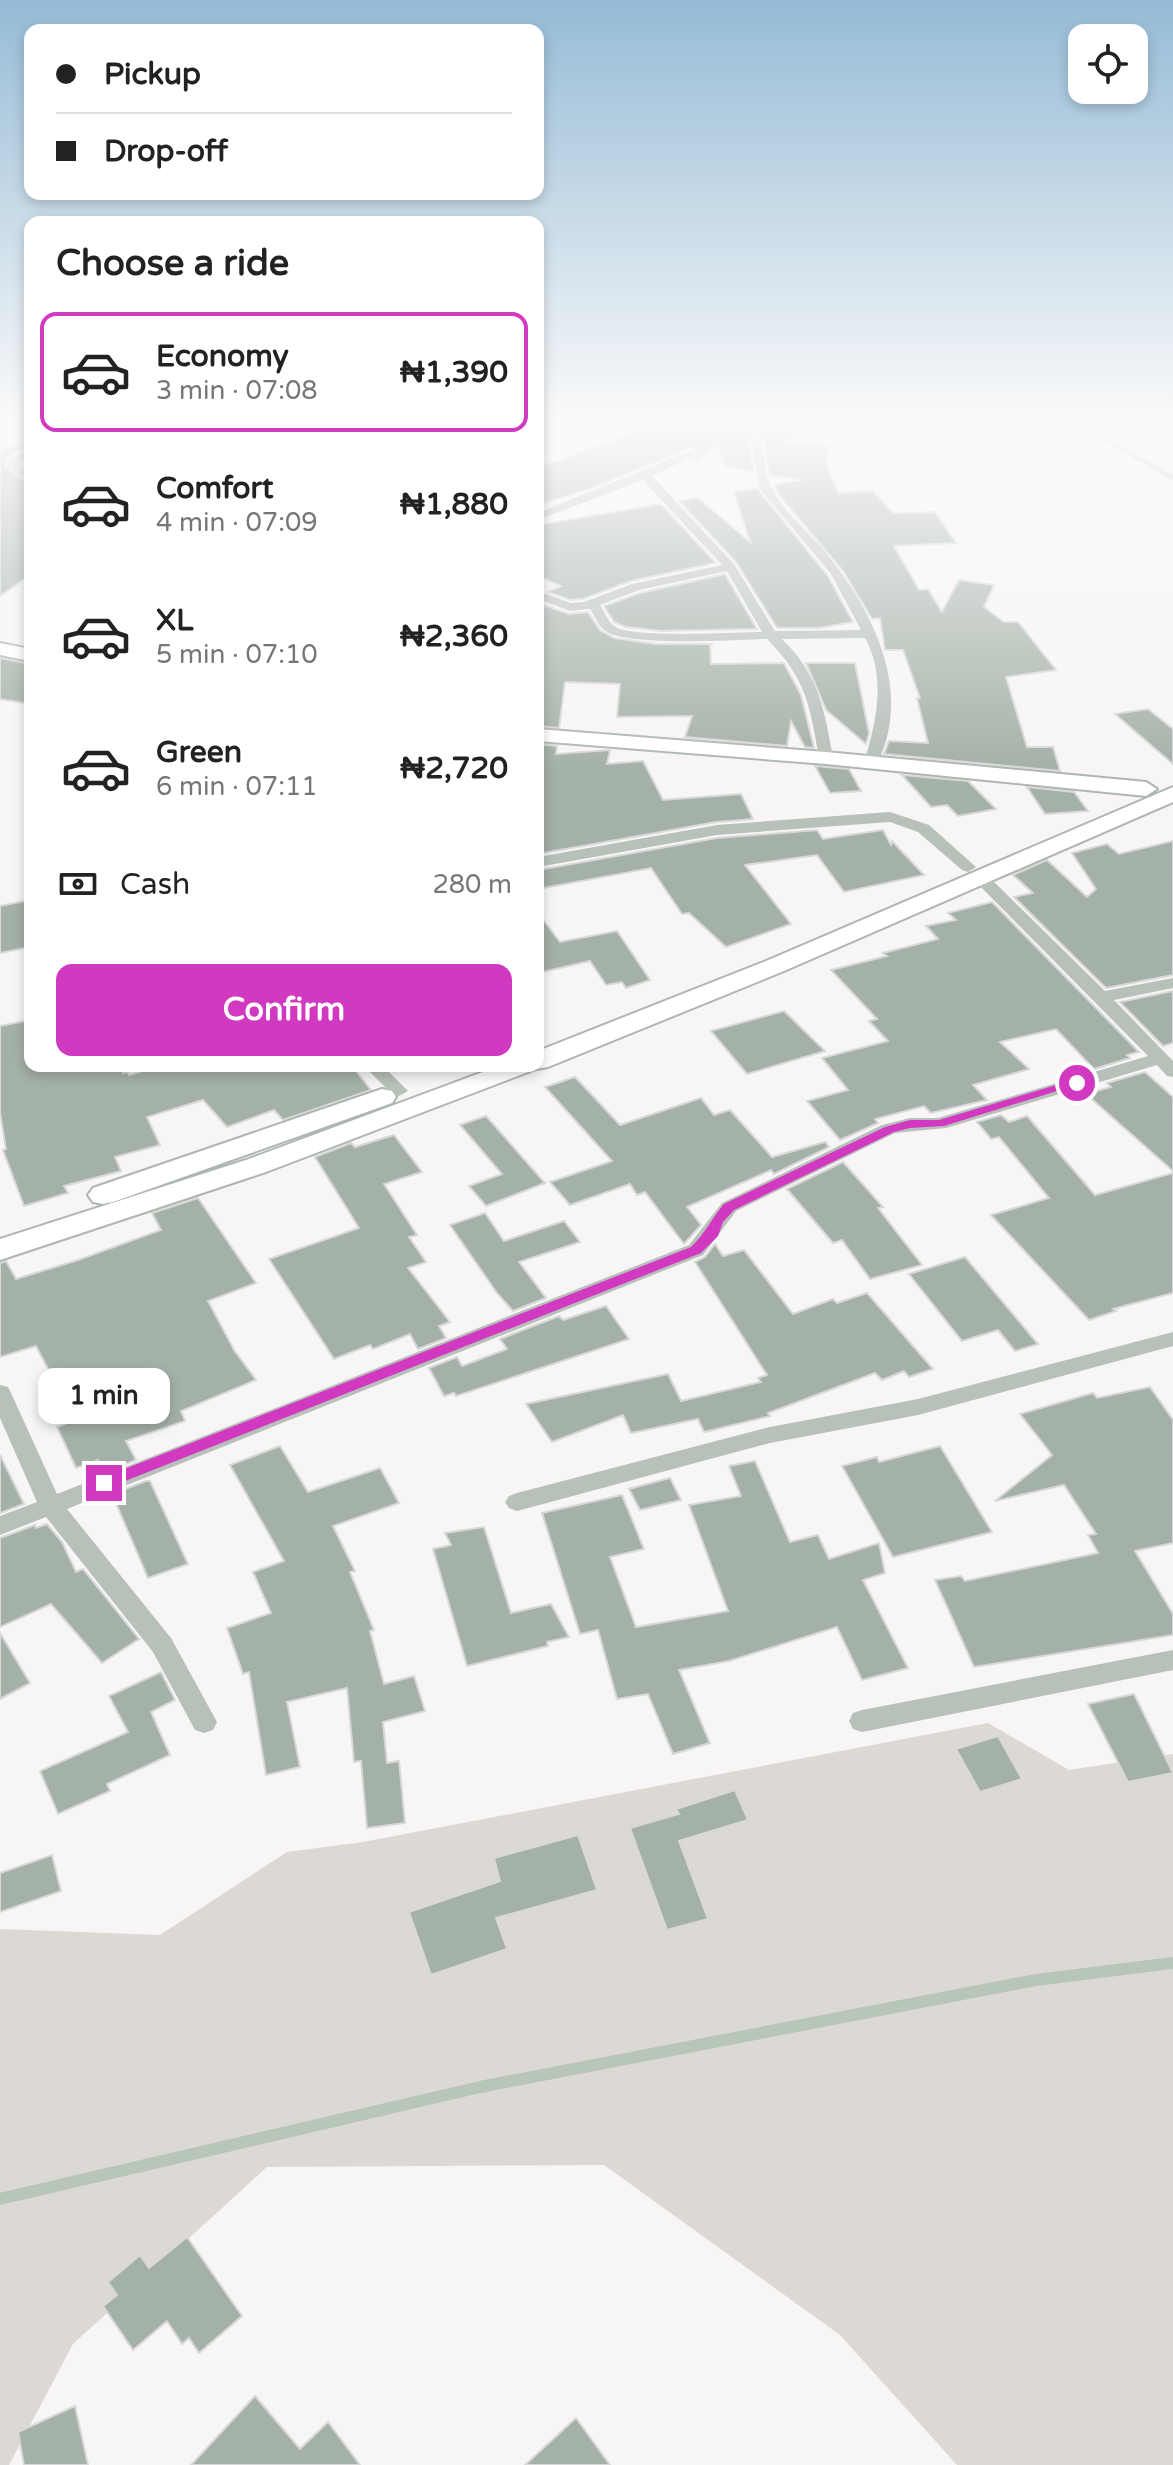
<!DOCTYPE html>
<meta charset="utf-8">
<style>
body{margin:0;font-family:"Varela Round",sans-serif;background:#f6f6f6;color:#222;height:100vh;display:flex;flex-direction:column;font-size:30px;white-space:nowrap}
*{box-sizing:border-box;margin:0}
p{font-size:26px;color:#767676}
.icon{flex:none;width:44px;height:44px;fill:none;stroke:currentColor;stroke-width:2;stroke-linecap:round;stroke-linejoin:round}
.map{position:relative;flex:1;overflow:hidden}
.drawer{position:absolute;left:24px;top:216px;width:520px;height:856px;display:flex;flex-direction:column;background:#fff;border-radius:16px;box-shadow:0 4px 12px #0003}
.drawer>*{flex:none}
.top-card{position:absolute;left:24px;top:24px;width:520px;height:176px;border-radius:16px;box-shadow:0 4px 12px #0003;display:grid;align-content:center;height:176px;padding:0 32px;background:#fff}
.buttons{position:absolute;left:1068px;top:24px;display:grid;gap:16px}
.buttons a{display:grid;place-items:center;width:80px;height:80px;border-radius:16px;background:#fff;box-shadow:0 4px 12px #0003;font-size:40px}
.end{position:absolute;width:36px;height:36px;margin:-18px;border:10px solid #d239c1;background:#fff;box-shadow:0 0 0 4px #fff}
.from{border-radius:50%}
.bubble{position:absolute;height:56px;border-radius:16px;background:#fff;box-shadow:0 4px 12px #0003;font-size:26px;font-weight:700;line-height:56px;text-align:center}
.top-card b{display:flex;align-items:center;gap:28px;height:76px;font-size:30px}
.top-card b+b{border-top:2px solid #e0e0e0}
.top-card i{width:20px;height:20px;background:#222}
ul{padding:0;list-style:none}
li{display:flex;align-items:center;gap:24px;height:120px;margin:0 16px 12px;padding:0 16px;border:4px solid transparent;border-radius:16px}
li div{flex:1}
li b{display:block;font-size:30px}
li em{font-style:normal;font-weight:700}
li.on{border-color:#d239c1}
li>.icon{width:72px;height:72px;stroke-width:1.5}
h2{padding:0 32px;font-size:36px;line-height:96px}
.pay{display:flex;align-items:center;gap:20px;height:88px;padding:0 32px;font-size:30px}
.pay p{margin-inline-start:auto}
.cta{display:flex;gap:16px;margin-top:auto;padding:16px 32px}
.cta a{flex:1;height:92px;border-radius:16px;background:#d239c1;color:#fff;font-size:32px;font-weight:700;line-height:92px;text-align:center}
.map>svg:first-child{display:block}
</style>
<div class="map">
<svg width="1173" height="2465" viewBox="0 0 1173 2465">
<rect width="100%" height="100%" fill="#f7f5f5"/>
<path fill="#dcd8d4" d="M988 1723 1069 1770 1173 1754V2465H957L840 2335 604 2165 267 2167 73 2344 9 2465H0V1929L160 1935 287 1852 363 1842Z"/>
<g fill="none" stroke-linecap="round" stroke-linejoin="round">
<path stroke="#b8c6ba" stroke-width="5" d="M1079 424 1173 478"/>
<path stroke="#b8c6ba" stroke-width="12" d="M0 2199 480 2087 1036 1980 1173 1963"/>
</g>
<path fill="#a4b1a8" stroke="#d9d7d7" stroke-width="2" d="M654 424H748L745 426 794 429 789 442 830 445 826 464 838 493 873 491 893 513 935 512 956 543 894 546 919 590 928 589 942 612 959 580 994 585 984 607 1004 622H1018L1056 670 1006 677 1027 747H1053L1060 771 884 754 889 741 928 743 917 698H920L903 650H885L880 618 872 619 843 571 779 495 774 485 802 480 770 475 764 440 758 435 748 442 754 472 725 466 718 446 698 461 692 460 697 456 696 450 689 448 589 489 538 505V466L559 461Z
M30 440V445L6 458 4 466 30 484V575L0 596V451Z
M757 488 828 576 853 622 819 628H777L736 562 679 501 698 498 750 542 734 492Z
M661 504 716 563 631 581 583 599 571 600 548 592 561 586 538 576V525Z
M725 574 757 629 661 631 625 627 614 622 604 606 640 593Z
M544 605 569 614 588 612 600 630 614 638 656 644H713H710L711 664 784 663 801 695 814 748 805 747 791 721 787 746 685 737 692 716 617 717 620 684 565 682 559 728 538 726V624Z
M0 658 30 664V704L0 699Z
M806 663H855L869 733 866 744 826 710Z
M1148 709 1173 729V764L1115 714Z
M538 744 557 746 556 754 610 750 607 764 643 761 663 800 741 794 753 819 716 822 538 854Z
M815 766 849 769 861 791 830 793Z
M902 775 968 781 996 809 958 816 947 805 931 807Z
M1027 787 1074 792 1088 811 1045 814Z
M817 830 823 839 883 830 891 845 892 841 924 875 844 892 817 855 745 865 791 924 726 947 689 913 682 914 651 868 538 889V870L717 838Z
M1173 841V975L1106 988 1014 897 1033 893 1013 875 1047 860 1087 897 1096 889 1072 853 1107 844 1119 854Z
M30 900V947L0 953V906Z
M992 902 1139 1052 1127 1055 1130 1058 1094 1069 1056 1029 1000 1042 1029 1069 973 1085 987 1100 931 1113 924 1106 875 1119 878 1123 840 1140 807 1101 848 1090 822 1058 888 1041 869 1021 877 1019 831 970 887 956 883 953 938 939 926 926 956 920 948 913Z
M538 913 560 942 617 931 650 980 626 988 622 982 606 985 590 961 538 973Z
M1173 991V1043L1163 1046 1120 1002Z
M784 1011 825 1051 747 1074 711 1031Z
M30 1020V1066H121L123 1073 128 1072 129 1075 161 1066H352L371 1090 283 1120 274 1110 227 1127 203 1100 147 1117 160 1145 115 1157 121 1171 64 1186 68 1193 24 1206 3 1150 6 1149 0 1112V1026Z
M1145 1072 1173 1097V1171L1086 1094 1111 1087 1107 1083Z
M575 1077 620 1125 701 1098 714 1115 730 1110 772 1157 825 1142 829 1147 774 1174 771 1170 687 1207 701 1225 684 1244 645 1192 637 1195 630 1184 570 1205 550 1182 612 1161 545 1087Z
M1001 1115 1009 1122 1027 1116 1095 1195 1173 1173V1293L1113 1309 1116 1311 1089 1320 991 1215 1049 1198 999 1137 991 1139 977 1122Z
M486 1116 545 1183 486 1206 469 1186 502 1174 460 1125Z
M394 1135 422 1172 384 1184 417 1235 409 1237 426 1262 408 1268 450 1322 439 1326 446 1338 418 1349 410 1334 373 1349 370 1345 334 1359 269 1259 359 1228 315 1157 351 1143 355 1147Z
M843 1162 883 1207 878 1208 922 1265 870 1279 842 1240 833 1243 787 1189Z
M198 1198 256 1283 208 1301 234 1350 256 1380 181 1411 185 1421 126 1441 136 1460 103 1473 98 1460 76 1468 57 1427 75 1420 36 1346 0 1357V1263L6 1261 16 1279 78 1260 161 1230 152 1213Z
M485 1213 504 1241 564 1221 580 1242 519 1262 546 1298 513 1311 497 1293 450 1225Z
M715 1244 723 1256 744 1250 793 1314 833 1299 837 1303 867 1293 933 1369 909 1377 904 1371 882 1380 875 1373 768 1413 770 1416 704 1432 698 1419 631 1433 623 1415 552 1442 526 1404 668 1374 681 1401 761 1382 758 1378 767 1375 695 1262 705 1257Z
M965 1257 1038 1344 1015 1351 998 1330 962 1341 909 1274Z
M606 1306 629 1339 456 1396 454 1393 444 1396 429 1368 457 1357 462 1366 507 1349 500 1339 559 1316 563 1320Z
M1150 1387 1173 1420V1543L1135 1551 1173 1614V1635L974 1667 935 1580 961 1576 965 1581 1098 1553 1088 1535 1096 1534 1064 1485 995 1501 1052 1455 1020 1414 1093 1393 1097 1398Z
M280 1446 308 1492 380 1468 399 1503 333 1526 355 1571 350 1572 374 1630 370 1631 384 1684 414 1676 425 1711 383 1722 387 1763 399 1761 405 1823 367 1828 361 1761 354 1762 347 1688 287 1702 300 1767 266 1775 249 1672 243 1674 227 1628 271 1613 253 1572 284 1561 230 1465Z
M940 1446 992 1532 893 1557 842 1466 877 1457 879 1462Z
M0 1455 24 1504 0 1513Z
M755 1461 790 1542 818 1535 829 1559 879 1543 885 1573 863 1580 908 1668 862 1680 837 1627 729 1661 679 1670 710 1743 673 1754 648 1694 617 1699 598 1630 580 1634 542 1513 622 1495 644 1549 610 1557 636 1627 728 1611 689 1505 741 1496 729 1466Z
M670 1478 681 1500 640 1510 629 1489Z
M146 1481H150L188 1564 148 1578 112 1494Z
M47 1524 62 1542 76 1572 83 1569 139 1639 102 1663 51 1604 0 1627V1538L35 1525 36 1528Z
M484 1527 511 1613 551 1604 569 1637 547 1642 548 1646 467 1666 433 1549 451 1545 445 1533Z
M0 1633 30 1683 0 1699Z
M161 1672 175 1700 151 1712 170 1755 107 1784 110 1791 58 1814 40 1771 128 1732 109 1696Z
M1134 1694 1173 1773 1128 1782 1088 1704Z
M998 1736 1022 1779 980 1792 956 1749Z
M735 1790 748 1820 679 1841 708 1919 667 1930 630 1828 679 1814 676 1809Z
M578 1835 597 1890 496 1918 507 1949 431 1975 409 1912 500 1881 494 1858Z
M52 1855 61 1891 0 1912V1873Z
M187 2237 242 2316 199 2353 189 2338 182 2344 167 2321 133 2350 103 2306 117 2295 108 2282 140 2255 149 2268Z
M255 2396 300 2449 328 2422 360 2465H191Z
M75 2406 88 2465H24L18 2432Z
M576 2418 610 2465H525Z"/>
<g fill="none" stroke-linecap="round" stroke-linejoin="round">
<defs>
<path id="secondary" d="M0 643 30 649V661L0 655Z
M538 729 826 752 1146 782 1157 789 1146 796 826 764 538 741Z
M1173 787V802L784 971 548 1067 536 1069 266 1172 0 1260V1239L246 1160 499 1066H538V1051L766 961Z
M382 1089 392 1091 396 1097 392 1103 113 1202 103 1204 93 1202 88 1195 93 1188Z"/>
</defs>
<use href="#secondary" stroke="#adb7b0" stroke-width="4"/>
<path fill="#b8c0ba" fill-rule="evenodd" d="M756 438 761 441C764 455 765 476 772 489 781 508 808 532 823 549 872 609 915 690 876 766L871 767 864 763C876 722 887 678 865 638L782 639C818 673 825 711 833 758L826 762 819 758C810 706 806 678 767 639 738 640 622 647 604 630 598 625 594 615 590 609L570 611 538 599V591L571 603 584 602 632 584 722 565 643 480 538 520V513L690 451 694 452V456L652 476 734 564 775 631 861 630 831 574 760 489 751 441ZM727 571 762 632C737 632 630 639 614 626 608 621 604 611 600 605L639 590Z
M30 448V456L17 464 30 473V481L7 467 8 461Z
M890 812 929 825 976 867 968 872 962 870 918 832 890 822 717 835 538 867V857L717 825Z
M980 872 986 874 1105 991 1173 978V988L1114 1000 1173 1061V1077L1167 1076 1157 1065 946 1128 895 1133 736 1211 703 1255 67 1509 171 1638 217 1722 213 1730 204 1733 195 1730 153 1652 46 1517 0 1535V1516L37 1502 0 1418V1385L8 1387 11 1393 57 1494 689 1245 722 1203 882 1125 910 1118H938L1148 1056 974 880 972 877Z
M364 1066H383L408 1091 399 1096 393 1095Z
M1173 1332V1346L918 1415 770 1443 517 1511 509 1508 505 1502 509 1496 517 1493 770 1427 918 1399Z
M1173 1650V1670L862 1732 853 1729 849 1721 853 1713 862 1710Z"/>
<use href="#secondary" fill="#fff" fill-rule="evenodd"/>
</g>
<linearGradient id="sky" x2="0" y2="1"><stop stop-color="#95bbd6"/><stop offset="0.55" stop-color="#fbfafa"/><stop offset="1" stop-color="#fbfafa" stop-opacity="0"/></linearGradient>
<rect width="1173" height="769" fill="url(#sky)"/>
<path fill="#d239c1" d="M1073 1080 1083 1083 944 1126 910 1128 894 1132 734 1210 723 1222 718 1236 701 1253 110 1487H99L97 1483 99 1479 691 1247C705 1234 712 1218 724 1204L885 1127 910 1120H939Z"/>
</svg>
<div class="buttons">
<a><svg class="icon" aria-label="locate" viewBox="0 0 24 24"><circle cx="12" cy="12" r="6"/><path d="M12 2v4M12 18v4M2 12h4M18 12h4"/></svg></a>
</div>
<i class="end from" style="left:1077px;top:1083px"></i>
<i class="end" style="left:104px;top:1483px"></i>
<div class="bubble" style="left:38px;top:1368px;width:132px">1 min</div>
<div class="top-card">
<b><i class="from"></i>Pickup</b>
<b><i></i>Drop-off</b>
</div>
<section class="drawer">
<h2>Choose a ride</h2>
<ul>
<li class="on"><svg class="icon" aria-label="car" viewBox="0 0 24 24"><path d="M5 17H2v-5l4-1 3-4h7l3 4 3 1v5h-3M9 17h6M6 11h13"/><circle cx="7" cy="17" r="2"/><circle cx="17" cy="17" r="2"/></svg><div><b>Economy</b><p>3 min · 07:08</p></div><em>₦1,390</em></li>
<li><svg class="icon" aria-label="car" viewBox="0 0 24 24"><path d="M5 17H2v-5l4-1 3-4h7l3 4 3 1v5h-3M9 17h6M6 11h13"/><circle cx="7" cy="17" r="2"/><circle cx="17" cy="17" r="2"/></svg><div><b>Comfort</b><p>4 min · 07:09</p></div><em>₦1,880</em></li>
<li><svg class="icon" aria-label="car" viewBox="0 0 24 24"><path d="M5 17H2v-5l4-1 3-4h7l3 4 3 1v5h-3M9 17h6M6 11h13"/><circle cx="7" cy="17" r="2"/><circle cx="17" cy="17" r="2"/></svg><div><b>XL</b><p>5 min · 07:10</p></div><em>₦2,360</em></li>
<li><svg class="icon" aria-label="car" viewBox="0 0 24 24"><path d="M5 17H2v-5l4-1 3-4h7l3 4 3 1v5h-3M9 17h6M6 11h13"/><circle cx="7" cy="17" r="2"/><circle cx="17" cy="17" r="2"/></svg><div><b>Green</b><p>6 min · 07:11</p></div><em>₦2,720</em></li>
</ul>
<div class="pay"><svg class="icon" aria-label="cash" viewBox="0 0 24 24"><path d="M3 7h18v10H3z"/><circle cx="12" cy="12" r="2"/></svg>Cash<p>280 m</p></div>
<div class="cta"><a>Confirm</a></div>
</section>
</div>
